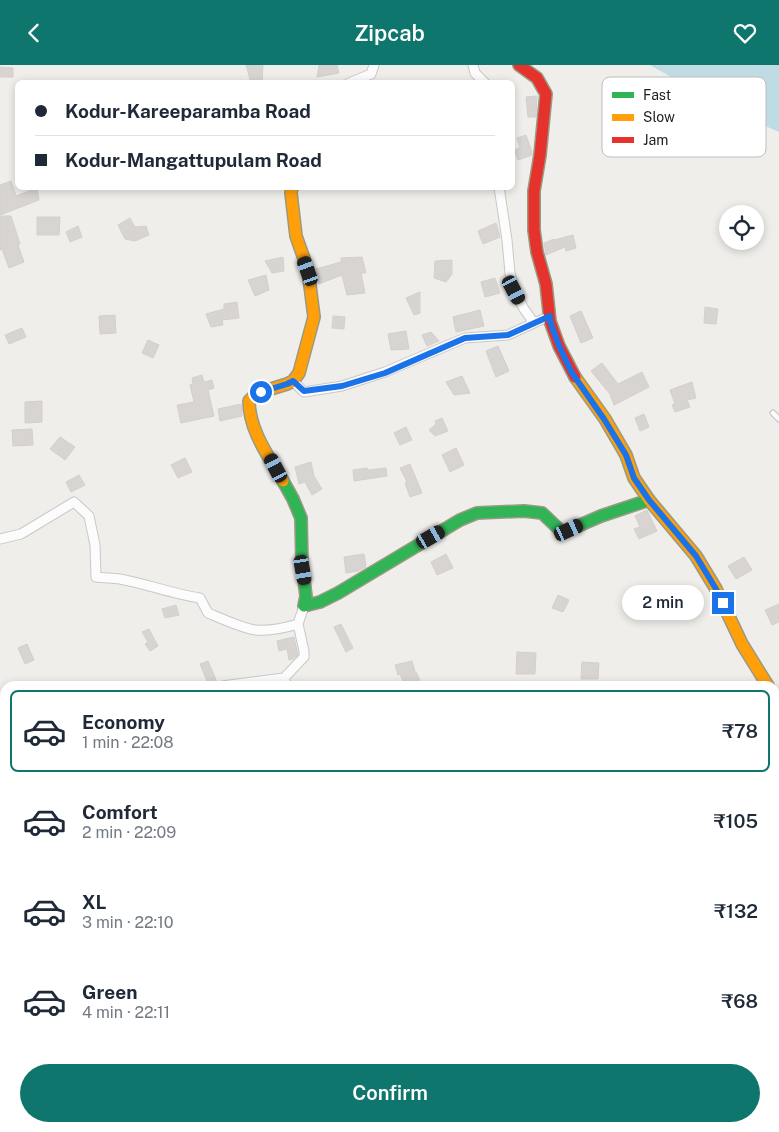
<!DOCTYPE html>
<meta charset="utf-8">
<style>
body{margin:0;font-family:"Public Sans",sans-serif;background:#f6f6f7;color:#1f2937;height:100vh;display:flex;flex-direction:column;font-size:19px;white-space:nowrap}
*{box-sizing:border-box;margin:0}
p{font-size:16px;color:#747a83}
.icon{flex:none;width:28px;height:28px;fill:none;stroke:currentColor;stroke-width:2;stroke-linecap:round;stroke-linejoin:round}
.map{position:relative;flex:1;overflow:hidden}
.side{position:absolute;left:0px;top:616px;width:780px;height:451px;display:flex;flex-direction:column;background:#fff;border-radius:15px 15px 0 0;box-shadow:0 2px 8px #0003}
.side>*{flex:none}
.banner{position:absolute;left:15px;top:15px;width:500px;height:110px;border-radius:8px;box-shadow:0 2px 8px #0003;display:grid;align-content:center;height:110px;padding:0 20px;background:#fff}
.fabs{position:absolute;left:719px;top:140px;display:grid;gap:10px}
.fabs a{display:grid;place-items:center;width:45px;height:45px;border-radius:50%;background:#fff;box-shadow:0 2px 8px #0003;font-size:25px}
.end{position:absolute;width:22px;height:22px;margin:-11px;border:6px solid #1a73e8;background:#fff;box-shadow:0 0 0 2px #fff}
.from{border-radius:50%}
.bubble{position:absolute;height:35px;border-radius:18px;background:#fff;box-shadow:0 2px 8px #0003;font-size:16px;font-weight:600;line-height:35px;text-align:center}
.car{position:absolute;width:15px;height:30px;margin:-15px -8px;border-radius:6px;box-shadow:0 0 4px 1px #0007;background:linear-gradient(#222 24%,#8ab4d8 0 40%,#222 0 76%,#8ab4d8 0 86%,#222 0)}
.banner b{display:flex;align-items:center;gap:18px;height:48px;font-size:19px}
.banner b+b{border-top:1px solid #e0e1e3}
.banner i{width:12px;height:12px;background:#1f2937}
ul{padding:9px 0 0;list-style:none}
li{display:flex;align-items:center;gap:15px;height:82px;margin:0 10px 8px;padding:0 10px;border:2px solid transparent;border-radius:8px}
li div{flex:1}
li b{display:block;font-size:19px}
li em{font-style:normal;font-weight:600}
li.selected{border-color:#0f766e}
li>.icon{width:45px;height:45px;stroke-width:1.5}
.cta{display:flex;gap:10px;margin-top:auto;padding:10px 20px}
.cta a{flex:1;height:58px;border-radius:30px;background:#0f766e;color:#fff;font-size:20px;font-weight:600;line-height:58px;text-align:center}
header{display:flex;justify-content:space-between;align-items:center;height:65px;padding:0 20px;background:#0f766e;color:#fff;font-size:22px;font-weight:600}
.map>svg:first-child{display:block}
</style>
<header><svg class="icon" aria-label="back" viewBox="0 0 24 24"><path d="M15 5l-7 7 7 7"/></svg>Zipcab<svg class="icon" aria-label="heart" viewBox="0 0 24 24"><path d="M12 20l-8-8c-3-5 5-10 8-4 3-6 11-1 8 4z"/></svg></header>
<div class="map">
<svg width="779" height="1067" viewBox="0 0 779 1067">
<rect width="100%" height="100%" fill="#f0eeeb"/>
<path fill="#bfdbe3" d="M650 0H779V67L733 47Z"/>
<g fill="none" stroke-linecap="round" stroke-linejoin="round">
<path stroke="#bfdbe3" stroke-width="10" d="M0 913 5 914
M705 1062 714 1067"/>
</g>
<path fill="#d7d4d2" stroke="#d3d0cc" d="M246 0H263L262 18H251Z
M319 0H337L339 8 317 12Z
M0 2 13 3V12H0Z
M537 31 536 52H528L526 32Z
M526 70 532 87V90L518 95 514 85 520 83 517 73Z
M11 116 16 131 37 123 39 135 0 150V120Z
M0 151H11L20 179 18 180 24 197 9 203 2 184 0 185Z
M37 152H60L59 170H37Z
M130 153 135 162 146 161 149 170 135 176 125 174 118 160Z
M496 158 500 172 483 179 478 166Z
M78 161 82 172 70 177 66 167Z
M573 170 576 183 566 186 565 182 546 190 544 178 554 174V175Z
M283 192 284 206 272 208 265 196Z
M362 192 366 208H361L365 228 347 230 342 210 319 219 316 204 341 197V193Z
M452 195V209L446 217 434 213 435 196Z
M266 210 269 225 255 231 248 215Z
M495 213 500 228 485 232 481 217Z
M420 227V248L414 250 406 233Z
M237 237 239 253 222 255 223 260 211 262 206 249 224 244V239Z
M705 242 718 244 716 259 704 258Z
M480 245 484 261 456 267 453 252Z
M581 246 593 273 581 278 570 251Z
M115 250 116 268 100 269 99 251Z
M333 251 345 252 344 264 332 263Z
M22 263 26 272 9 279 5 270Z
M406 266 409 284 391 285 388 269Z
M431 267 439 276 427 281 422 270Z
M148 275 159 280 153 293 142 288Z
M498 281 509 306 496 312 486 286Z
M602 298 618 319 642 307 649 322 614 340 610 329 591 306Z
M202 310 204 317 212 315 214 323 208 325 214 351 181 358 177 340 194 337 190 320 193 319 192 313Z
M462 311 470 328 454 330 446 317Z
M692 317 696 333 687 335 690 342 675 347 672 340 675 339 670 325Z
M42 336V357L25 358V337Z
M241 339 242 351 220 356 218 344Z
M644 349 649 362 640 366 635 353Z
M442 353 448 366 435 371 429 365 436 359 435 356Z
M406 362 412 375 400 380 394 368Z
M32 364 33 380 13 381 12 365Z
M60 372 75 382 65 395 50 384Z
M456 383 464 400 450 407 442 390Z
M185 393 192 407 178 413 171 400Z
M311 397 314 411 322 424 312 430 305 417 299 419 295 402Z
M410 399 422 428 410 432 405 418 407 417 400 403Z
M367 403 368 405 386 403 387 411 354 416 353 405Z
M79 410 85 420 71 427 66 417Z
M647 445 657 466 639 474 634 464 640 462 635 451Z
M364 489 366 502 358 506 346 508 344 492Z
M446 489 453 503 437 510 431 497Z
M744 492 752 505 736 514 728 501Z
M558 530 569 535 563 547 552 543Z
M779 539V557L772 560 765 545Z
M176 540 179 550 165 553 162 544Z
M341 559 353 583 346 587 334 562Z
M149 564 158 581 150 586 145 579 148 577 142 567Z
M294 572 298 590 293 594 289 595 287 584 279 586 277 576Z
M27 579 34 595 25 599 18 583Z
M517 587 536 588 535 609H516Z
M208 596 217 617 209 621 200 599Z
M412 596 415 607H416L421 618 411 621H405L400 609 398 610 395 600Z
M582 597 599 598 598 614H581Z"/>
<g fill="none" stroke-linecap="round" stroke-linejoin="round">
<defs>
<path id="lane" d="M773 348 779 354"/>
<path id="street" d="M473 0 475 8 485 18
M349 18 371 9 374 0
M499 122 507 175 510 208 514 225 524 244 534 258 550 251
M293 316 304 327 342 321 385 307 465 273 508 270 534 258
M0 474 21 469 74 437 89 451 95 480 96 512C104 513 112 513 120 514 147 519 173 529 200 533L208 548C220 553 244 564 256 565 270 566 285 563 298 559L304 541
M222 621 284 613
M287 621 284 613 304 592V586L298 559
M775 632 779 638
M0 968H5
M422 1067V1062"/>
<path id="fast" d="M283 416 293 434 301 453 302 499 306 531 304 541 320 537 338 528 460 455 477 448 524 446 542 448 561 466 564 467 601 451 649 435
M740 1067 741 1062"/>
<path id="slow" d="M575 312 605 354 626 390 634 413 649 435 696 491 716 524 742 579 768 621
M283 416C269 392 249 365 249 336L255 330 261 327 287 319 293 316 299 308 314 252 308 205 296 171 291 128 292 122
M775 991 779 985"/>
<path id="jam" d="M519 0 537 13 546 29 540 90 534 126V165L537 187 546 219 550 256 559 281 575 312"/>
</defs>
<use href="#lane" stroke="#c9c8c7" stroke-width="7"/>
<use href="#street" stroke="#c9c8c7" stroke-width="11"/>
<use href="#fast" stroke="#999a82" stroke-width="14"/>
<use href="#slow" stroke="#999a82" stroke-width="14"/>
<use href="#jam" stroke="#999a82" stroke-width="14"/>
<path stroke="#dccecd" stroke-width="2" stroke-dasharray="2.5 2.5" stroke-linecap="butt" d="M0 911H5
M708 1062 718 1067"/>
<use href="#lane" stroke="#fdfcfc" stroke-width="4.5"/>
<use href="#street" stroke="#fdfcfc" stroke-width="9"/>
<use href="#fast" stroke="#30b455" stroke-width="11"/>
<use href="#slow" stroke="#ff9f0a" stroke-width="11"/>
<use href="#jam" stroke="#e5322d" stroke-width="11"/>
</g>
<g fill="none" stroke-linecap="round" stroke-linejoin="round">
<path stroke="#1a73e8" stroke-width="6" d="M261 327 287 319 293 316 304 326 342 321 385 308 465 273 508 270 550 251V256L559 281 572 308 604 354 626 390 634 413 649 435 696 491 716 524 723 538"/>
</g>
<rect x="602" y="12" width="164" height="80" rx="8" fill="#fff" stroke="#bdbdbd" stroke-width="1"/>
<rect x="612" y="27" width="22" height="6" fill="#30b455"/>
<rect x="612" y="49" width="22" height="7" fill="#ff9f0a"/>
<rect x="612" y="72" width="22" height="6" fill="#e5322d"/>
<g font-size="14" fill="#222">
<text x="643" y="35">Fast</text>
<text x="643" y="57">Slow</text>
<text x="643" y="80">Jam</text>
</g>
</svg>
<div class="fabs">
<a><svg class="icon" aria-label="locate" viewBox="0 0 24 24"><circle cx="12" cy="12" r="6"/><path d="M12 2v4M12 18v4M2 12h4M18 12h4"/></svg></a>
</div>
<i class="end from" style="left:261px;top:327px"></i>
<i class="end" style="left:723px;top:538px"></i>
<div class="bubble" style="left:622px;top:520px;width:82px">2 min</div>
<i class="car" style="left:308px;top:206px;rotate:340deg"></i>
<i class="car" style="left:514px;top:225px;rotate:152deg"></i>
<i class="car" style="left:276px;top:403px;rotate:332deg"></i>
<i class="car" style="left:569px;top:465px;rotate:65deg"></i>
<i class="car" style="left:431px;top:472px;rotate:60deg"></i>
<i class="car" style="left:303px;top:505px;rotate:170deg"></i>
<div class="banner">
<b><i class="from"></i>Kodur-Kareeparamba Road</b>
<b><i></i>Kodur-Mangattupulam Road</b>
</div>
<section class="side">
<ul>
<li class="selected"><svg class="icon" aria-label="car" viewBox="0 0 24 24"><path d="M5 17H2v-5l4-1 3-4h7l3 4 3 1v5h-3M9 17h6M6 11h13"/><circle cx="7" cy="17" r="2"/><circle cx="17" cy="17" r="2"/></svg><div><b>Economy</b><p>1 min · 22:08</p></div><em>₹78</em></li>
<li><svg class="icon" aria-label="car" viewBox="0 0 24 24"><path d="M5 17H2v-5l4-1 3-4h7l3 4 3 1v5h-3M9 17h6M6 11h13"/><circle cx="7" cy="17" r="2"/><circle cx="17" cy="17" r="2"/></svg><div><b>Comfort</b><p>2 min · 22:09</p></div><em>₹105</em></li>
<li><svg class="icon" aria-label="car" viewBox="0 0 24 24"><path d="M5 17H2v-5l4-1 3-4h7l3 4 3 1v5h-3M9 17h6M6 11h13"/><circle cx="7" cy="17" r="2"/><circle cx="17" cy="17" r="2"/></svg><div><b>XL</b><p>3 min · 22:10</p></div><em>₹132</em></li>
<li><svg class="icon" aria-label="car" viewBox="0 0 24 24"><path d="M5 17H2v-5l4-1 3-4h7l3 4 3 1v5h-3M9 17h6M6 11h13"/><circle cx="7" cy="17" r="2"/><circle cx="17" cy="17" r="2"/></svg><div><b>Green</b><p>4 min · 22:11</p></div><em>₹68</em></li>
</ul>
<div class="cta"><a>Confirm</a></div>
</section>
</div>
